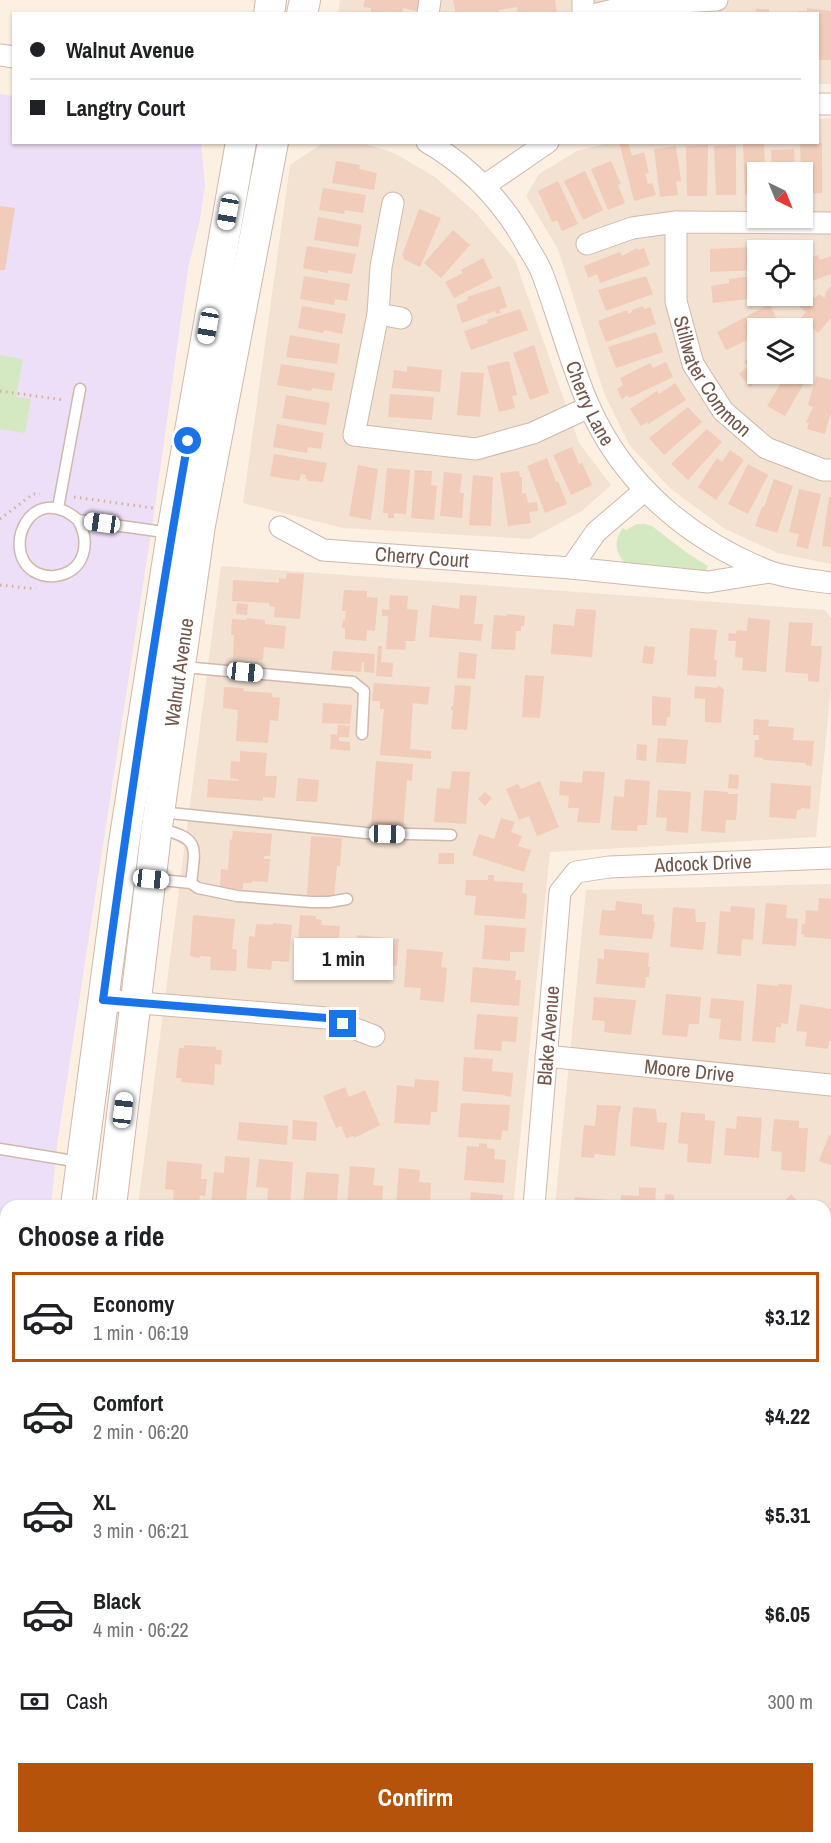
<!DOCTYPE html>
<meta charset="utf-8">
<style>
body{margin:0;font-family:"Archivo Narrow",sans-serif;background:#f2f2f2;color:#202124;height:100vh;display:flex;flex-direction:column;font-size:22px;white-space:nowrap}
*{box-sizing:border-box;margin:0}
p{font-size:20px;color:#757577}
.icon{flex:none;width:33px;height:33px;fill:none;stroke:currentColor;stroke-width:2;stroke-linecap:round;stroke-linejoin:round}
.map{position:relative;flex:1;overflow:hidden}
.details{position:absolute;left:0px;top:1200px;width:831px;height:644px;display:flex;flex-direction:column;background:#fff;border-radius:18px 18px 0 0;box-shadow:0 2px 4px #0004}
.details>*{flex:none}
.banner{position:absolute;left:12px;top:12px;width:807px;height:132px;border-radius:0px;box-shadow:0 2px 4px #0004;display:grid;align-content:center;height:132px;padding:0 18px;background:#fff}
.needle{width:39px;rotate:137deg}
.tools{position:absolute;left:747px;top:162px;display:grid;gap:12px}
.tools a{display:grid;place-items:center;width:66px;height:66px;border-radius:0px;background:#fff;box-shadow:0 2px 4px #0004;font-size:30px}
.end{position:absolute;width:27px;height:27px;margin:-14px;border:8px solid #1a73e8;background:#fff;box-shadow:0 0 0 3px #fff}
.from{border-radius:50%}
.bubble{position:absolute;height:42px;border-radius:0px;background:#fff;box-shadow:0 2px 4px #0004;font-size:20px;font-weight:800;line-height:42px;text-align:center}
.car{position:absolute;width:18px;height:36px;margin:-18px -9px;border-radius:8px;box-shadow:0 0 4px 2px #0007;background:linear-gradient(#fff 24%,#345 0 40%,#fff 0 76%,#345 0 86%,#fff 0)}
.banner b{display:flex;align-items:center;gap:21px;height:57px;font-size:22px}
.banner b+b{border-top:2px solid #e0e0e0}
.banner i{width:15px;height:15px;background:#202124}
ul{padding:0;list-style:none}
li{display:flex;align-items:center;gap:18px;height:90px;margin:0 12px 9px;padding:0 6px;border:3px solid transparent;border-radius:0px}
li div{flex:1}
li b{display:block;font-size:22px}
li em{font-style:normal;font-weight:800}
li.selected{border-color:#b45309}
li>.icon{width:54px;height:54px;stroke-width:1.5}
h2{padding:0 18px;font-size:27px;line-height:72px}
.pay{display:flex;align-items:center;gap:15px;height:66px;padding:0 18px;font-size:22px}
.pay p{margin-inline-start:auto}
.button{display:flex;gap:12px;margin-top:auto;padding:12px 18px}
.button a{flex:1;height:69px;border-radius:0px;background:#b45309;color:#fff;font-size:24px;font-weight:800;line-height:69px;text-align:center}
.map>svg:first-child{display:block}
</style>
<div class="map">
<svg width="831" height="1843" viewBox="0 0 831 1843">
<rect width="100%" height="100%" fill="#fcf0e2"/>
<path fill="#f3e1d1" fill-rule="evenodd" d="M340 0H831V84H818V14H338Z
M831 118V564L778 553 725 529 671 489 630 446 604 393 558 249 526 196 539 174 577 151 608 143 818 142V119ZM758 172H802V218H758ZM758 250H802V296H758ZM758 328H802V374H758Z
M323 143H363L394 153 435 177 476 213 515 260 579 443 611 485 582 511 530 539 343 528 243 503 290 165Z
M221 566 825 610 831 618V689L816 837 550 852 513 1206H138Z
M831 884V1843H588L505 1838H825V1206H555L586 890Z"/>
<path fill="#eddff8" d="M0 94 13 96 14 142 201 143 205 185 200 219 188 269 155 506 57 1145 51 1206H6V1697L0 1762Z"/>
<path fill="#d4e9c1" d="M0 355 23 359 16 397 31 399 25 433 0 429Z
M637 524H645L652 526 687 553 708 566 704 573 626 564C615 553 613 541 623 528L626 530Z"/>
<path fill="#f1ccba" d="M365 0H419L417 11 403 8 402 14H371V8L363 7Z
M453 0H555L557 14H518L517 7 499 10V14H456Z
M807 8 831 11V60H818V14H798V11H807Z
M756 9H769V14H756Z
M619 142H628L632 156 644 152 649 173 645 174 648 184 652 183 656 195 634 201Z
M802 142 822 143V193L802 194 800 144Z
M764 143 765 168 763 169 764 172H758V194L745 195 743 144Z
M708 145 707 196H687L686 146Z
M736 145V195H716L714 146Z
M676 146 681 181 676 182 678 195 660 197 654 149Z
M794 149 795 172H772L771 150Z
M336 161 360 165 359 169 377 173 374 190 332 183Z
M611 161 621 184 618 185 625 203 608 210 591 169Z
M585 171 603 210 583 220 564 181Z
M558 181 578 224 562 231 557 220 552 222 538 191Z
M323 188 366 195 363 213 345 210 344 214 319 210Z
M0 206 15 208 5 270H0Z
M419 209 441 218 420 267 403 259 404 257 402 256Z
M318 217 362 225 358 247 314 240Z
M453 230 470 245 441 278 424 263Z
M307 246 356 254 352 274 328 270V273L303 268Z
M753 247 758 249V270L710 272V249Z
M637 248 638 250 644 248 650 265 600 283 597 274 588 278 584 266 620 252 622 256Z
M818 255 820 260 831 256V274L802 285V261Z
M483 258 493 278 454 298 445 282 463 273 461 270Z
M304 276 350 284 347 301 335 299 334 305 300 299Z
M646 276 653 294 606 311 598 290Z
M753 276 756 298 713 303 711 286 729 283V279Z
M500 286 507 307 499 310 501 313 496 314 495 311 462 323 456 305 468 300 467 297Z
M831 286V318L818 333 801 318 806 312 795 303 806 291 815 298 819 294 824 298 826 295 825 293Z
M770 304 776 318 767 322 771 328H758V335L726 350 717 332Z
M302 306 346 314 342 334 324 330 323 333 298 328Z
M643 306 644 309 650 307 656 324 606 342 598 321 627 310 628 314 632 312V310Z
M520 309 528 330 471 350 464 331 488 323 487 320Z
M656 332 663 352 616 368 608 347Z
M290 335 340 344 337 364 286 357Z
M534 345 549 393 530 400 513 353Z
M758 350V374H765L750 387 739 374 748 366 744 362Z
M509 361 517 395 512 396 515 408 499 412 487 366Z
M666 362 673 377 629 398 628 395 622 399 617 389 623 385 620 378 650 363 653 368Z
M281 364 335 373 332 391 312 388 311 391 277 385Z
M407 366 442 370 440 392 392 388 394 370 407 372Z
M802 369 810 373 785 416 767 406 784 378 782 377 784 374H802Z
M461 372 484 373 480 417 457 415Z
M816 376 831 380V411L825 434 807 429 809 423H806L813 407 808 405Z
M675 383 686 400 648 424 647 422 641 426 630 409 657 391 659 394Z
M390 394 434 397 432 420 388 417Z
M286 395 330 403 326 425 282 418Z
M688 407 702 422 664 455 649 438Z
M277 424 324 433 321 449 308 447 307 453 273 447Z
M707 429 722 442 688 480 671 464Z
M572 447 579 464 582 463 592 485 571 495 553 455Z
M730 450 744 460 716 500 698 487 717 458 722 462Z
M274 454 327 463 323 482 308 481V479H305L306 475 301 474 299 481 270 476Z
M547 458 556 482 558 481 567 504 545 513 527 466Z
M748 464 768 475 748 514 728 504Z
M358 465 378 469 371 520 349 516Z
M387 468 410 470 406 514 394 513V518H388V513H383Z
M415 470 432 471 431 485 437 486 434 520 411 518Z
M519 471 520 477H522V494L526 493 528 503 537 502 538 511 529 512 531 523 508 526 500 473Z
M444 472 462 474 460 493H464L462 518 440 516Z
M473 475 493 477 491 526 469 525Z
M774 479 793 486 777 533 755 526 762 507H764Z
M799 489 821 494 808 549 796 546 799 534 789 532Z
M829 497H831V547L822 546Z
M287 573 304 574 300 619 274 617 275 607 269 606V603L232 601 233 580 279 583V578L286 579Z
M344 590 367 591V597L378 598 375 631 367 630 366 641 345 639V628H342L343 620H345L346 611H342Z
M390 595 408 596 407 609 418 610 415 641H404L406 642 405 650 386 649 388 616H382V609L389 610Z
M460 595 477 596 474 624H483L481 641 429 637 432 605 459 609Z
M237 603 248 604 247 615 236 614Z
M576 609 596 610 592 657 551 654 553 624 574 626Z
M507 614 525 616 524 626H521V631H516L515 650 491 649 494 615 507 616Z
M247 618 265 620V624L286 626 284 649 264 647 263 660 233 658 234 635H231L232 619 246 620Z
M748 618 770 620 766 672 742 670 743 658 735 657 736 641H728L729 633 736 634 737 630 747 631Z
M789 622 813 623 811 646H822L819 682 808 681V674L785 672Z
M690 628 717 630 714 660H717L716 677 687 675Z
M378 646H382L381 662 393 663 392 677 376 676Z
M644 646 655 647 653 664 642 663Z
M333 651 375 654 374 673 364 672V662H362L361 672 331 670Z
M459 652 477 654 475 679 457 678Z
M525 675 544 676 540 718 522 717Z
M374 683 430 687 428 705 413 703 410 749 431 751V759L380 755 384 709H380V701H372Z
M455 685 471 686 467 730 451 729 453 710H451V706L453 707Z
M695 686 717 688V686L722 687V689H724L721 723 705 722V699L694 698Z
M224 687 244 688 243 691 272 693V697L280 698 278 721 270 720 268 743 236 741 238 710 223 708Z
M652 696 671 698 670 717H667L666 726 652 725Z
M323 703 352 705 350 724 322 723Z
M754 719 769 720 768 726 794 728 793 740 814 741 812 766 806 765V763L763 760V758L754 757 755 740H759V735H753Z
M338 725 350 726 349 737H339V741L350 742V751L330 749 331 734 337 735Z
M658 738 688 740 686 764 656 762Z
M637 744 647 745 646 761 636 760Z
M240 751 267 753 265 776H277L275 798 263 797V801L207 797 208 779 238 781V779L230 778 231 761 240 762Z
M376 761 413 764 412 781 407 780 403 830 371 828Z
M452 771 470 772 466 824 434 822 437 788 450 789Z
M583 771 605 772 600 823 577 822 579 808H568L569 796 559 795 560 781 582 783Z
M729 774 739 775 738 789 728 788Z
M298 778 319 780 317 802 296 801Z
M625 779 650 781 647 825H638L637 831 611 830 614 796 624 797Z
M540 781 559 827 537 836 529 816 519 820 506 789 518 784 521 789Z
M771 783 811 786 810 809 801 808V810H797L796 819 769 817Z
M658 790 691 792 688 833 666 831 667 818 656 817Z
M704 790 728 792V794H738L736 820H726L725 833 701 831Z
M485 792 492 798 485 806 478 799Z
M501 818 515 822 511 832 522 836 518 846 531 850 524 872 472 855 479 834 494 839Z
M233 831 272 834 270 856H264V859H270L268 882 252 881V883H243V889H236V891L220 888 221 869 228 870 230 839 232 840Z
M311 836 342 838 340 866H337L334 897 307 895Z
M439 853H454V864H438Z
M488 875H494V881L523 883 522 893 527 894 525 919 474 915 476 896 465 895 466 880H488Z
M819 898 831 899V939L804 937V934H801L802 924H805L806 910 818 911Z
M616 901 642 904V914L654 915 653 922H655L652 939 599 935 602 910 615 911Z
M766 903 787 905 786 918 798 919 796 946 762 944Z
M731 906 755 908 753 940 742 939 741 956 717 954 720 911 730 912Z
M673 907 695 909 696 922H706L703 950 670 947Z
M193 915 235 919 232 949 237 950 236 971 210 970 211 957 200 956 199 958 190 956Z
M300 915 316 916V919L322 920 321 925 340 926 337 957H344L342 979 317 977 318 966H296Z
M273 923 292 925 289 962 272 961 271 970 247 968 249 936 255 937 256 924 273 925Z
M485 925 526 928 524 952H510V961L482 959Z
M357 935 399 939 397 966 373 964V977L353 975Z
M407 949 443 952 441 967 447 968 444 1002 420 1000 421 988 404 987Z
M604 949 649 953 648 967H650L649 977H646L645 988 596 984 598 958 604 959Z
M473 967 516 971 515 980H521L519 1006 470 1002Z
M757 984 778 986V984L792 985 788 1024 781 1023V1027H776L775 1043 752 1041Z
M666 994 701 997 699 1024H689L687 1037 662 1035Z
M594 997 636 1000 631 1035 604 1032 605 1021 592 1020Z
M711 998 744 1001 741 1041 719 1039 721 1019 709 1018Z
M800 1004 831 1009V1041H829L828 1049 805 1046 807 1032 796 1031Z
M477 1014 518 1017 516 1042 502 1041 501 1051 474 1049Z
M184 1045 216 1047V1050H222L221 1065 215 1064 214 1085 181 1082 182 1078H176L179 1048H184Z
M464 1057 493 1059 492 1071 513 1073 511 1097 505 1096V1095L462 1091Z
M415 1079 439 1081 437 1112H431L430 1125 394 1123 397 1085 414 1087Z
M345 1087 349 1097 365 1090 380 1125 354 1138 353 1136 346 1138 341 1126 336 1128 323 1096Z
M461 1103 510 1105 508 1131 502 1130 501 1140 458 1137Z
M597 1105 621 1106 620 1112H619L615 1156 595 1154 594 1158 581 1157 584 1125 595 1126Z
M633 1107 656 1109 657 1122 667 1123 664 1150 630 1146Z
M681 1112 705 1114V1120L715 1121 711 1164 687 1162 688 1144 678 1143Z
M737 1116 762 1118 759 1158 724 1155 726 1128 736 1129Z
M774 1119 799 1121V1128H808L805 1172 781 1170 782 1152 771 1151Z
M293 1120 317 1122 316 1141 292 1139Z
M239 1122 288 1126 287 1145 237 1140Z
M829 1135 831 1136V1165L819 1161Z
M479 1143 487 1144V1148L495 1149 494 1159 506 1160 504 1183 464 1180 467 1146 479 1147Z
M225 1156 250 1158 246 1202 236 1201V1206L211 1204 214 1172 224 1173Z
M259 1159 293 1162 290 1206H267L268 1188 256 1187Z
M167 1161 202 1164 201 1179H207L205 1196 200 1195 199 1205 173 1202 174 1190 165 1189Z
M350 1166 375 1168 373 1185 383 1186 382 1206H347Z
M399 1168 420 1170 419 1182 431 1183 430 1206H396Z
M306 1172 339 1174 337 1202 327 1201 326 1206H303Z
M639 1187 656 1188 655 1206H620L621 1195 639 1196Z
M471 1192 503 1195 502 1206H452V1201L470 1203Z
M665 1194 674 1195V1202L699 1203V1206H664Z
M791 1194 802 1206H779Z
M575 1197 609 1200 608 1206H574Z
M712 1200 744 1202V1206H711Z
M825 1263H831V1297H825Z
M830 1501 831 1502V1517L827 1516Z
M829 1589H831V1630L825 1629V1597H827Z
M825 1725 831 1726V1771L826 1770 827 1765 825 1764Z"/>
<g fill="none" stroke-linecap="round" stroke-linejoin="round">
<defs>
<path id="lane" d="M58 508 80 389
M78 520C91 543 85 572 55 576 47 577 40 575 33 571 0 548 33 480 78 520L171 533
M183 667 353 682 364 691 362 734
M160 812 366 833 451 835
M151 879 191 883C196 843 199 839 158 828
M191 883 198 888 237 896 311 902H329L347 899
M0 1149 80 1162
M0 1825H6"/>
<g id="street">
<path d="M428 14 430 0"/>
<path d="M583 14V0"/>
<path d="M597 14 639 4 717 0"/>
<path d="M0 55 14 57"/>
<path d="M818 104H831"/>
<path id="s1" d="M427 142C472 168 505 204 529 249 534 257 539 265 542 273 559 317 570 363 589 406 624 485 690 540 768 571 785 578 813 580 831 583"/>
<path d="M484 186 548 142"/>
<path d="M393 203 381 267 378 314 354 435 476 449 533 433 589 407"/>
<path id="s2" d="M676 222V301L693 364 723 411 766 448 823 470H831"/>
<path d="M587 244 632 228 676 222 831 223"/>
<path d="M378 314 401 318"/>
<path id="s3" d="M280 527 323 550 571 568 708 582 770 572"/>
<path d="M571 568 596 532 644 491"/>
<path d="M103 1000 327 1018 374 1036"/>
<path id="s4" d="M546 1056 831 1085"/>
<path id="s5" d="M534 1206 560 892 576 872 609 867 831 858"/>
<path d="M825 1553 831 1555"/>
<path d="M215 1838 286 1843"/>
</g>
<g id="secondary">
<path d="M269 14 271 0"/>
<path d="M302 14 305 0"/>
<path d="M76 1206 124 843 172 533 241 142"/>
<path id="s6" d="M111 1206 156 834 200 525 273 142"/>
<path d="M18 1843 19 1838"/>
<path d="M56 1843V1838"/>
</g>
</defs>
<use href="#lane" stroke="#cfb9ac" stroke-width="13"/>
<use href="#street" stroke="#cfb9ac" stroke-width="23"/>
<use href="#secondary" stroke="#d2b8a9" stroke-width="32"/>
<path stroke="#d5af9e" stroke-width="3" stroke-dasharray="1.5 4.5" stroke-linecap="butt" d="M0 391 64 400
M74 497 153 508
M0 519 33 494H40
M0 585 36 589"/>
<use href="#lane" stroke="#fff" stroke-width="10"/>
<use href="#street" stroke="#fff" stroke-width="21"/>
<use href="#secondary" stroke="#fff" stroke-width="30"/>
</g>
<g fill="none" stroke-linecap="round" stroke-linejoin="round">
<path stroke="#1a73e8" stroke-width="8" d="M188 441C155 627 128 814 103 1000L327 1018 343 1024"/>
</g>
<g text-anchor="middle" stroke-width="4.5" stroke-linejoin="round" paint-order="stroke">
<g font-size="20" fill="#735549" stroke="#fff4e8">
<text dy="7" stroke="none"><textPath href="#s2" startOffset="164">Stillwater Common</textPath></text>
<text dy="7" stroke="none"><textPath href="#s1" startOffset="316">Cherry Lane</textPath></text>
<text dy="7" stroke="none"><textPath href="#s3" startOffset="148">Cherry Court</textPath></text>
<text dy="7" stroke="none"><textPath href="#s6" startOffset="538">Walnut Avenue</textPath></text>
<text dy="7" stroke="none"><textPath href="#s5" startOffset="468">Adcock Drive</textPath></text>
<text dy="7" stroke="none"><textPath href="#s5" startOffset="171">Blake Avenue</textPath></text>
<text dy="7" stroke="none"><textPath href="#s4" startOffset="144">Moore Drive</textPath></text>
</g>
</g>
</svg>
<div class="tools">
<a><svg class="needle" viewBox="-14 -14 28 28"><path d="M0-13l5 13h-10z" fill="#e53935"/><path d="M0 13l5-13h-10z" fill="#757577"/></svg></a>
<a><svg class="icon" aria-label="locate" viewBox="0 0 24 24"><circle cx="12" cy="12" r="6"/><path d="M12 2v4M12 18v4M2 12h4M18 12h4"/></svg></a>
<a><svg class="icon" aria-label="layers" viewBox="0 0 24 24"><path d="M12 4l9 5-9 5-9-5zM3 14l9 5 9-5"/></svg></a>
</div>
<i class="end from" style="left:188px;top:441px"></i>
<i class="end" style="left:343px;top:1024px"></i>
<div class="bubble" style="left:294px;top:938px;width:99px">1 min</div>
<i class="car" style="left:228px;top:212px;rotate:190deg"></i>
<i class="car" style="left:208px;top:326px;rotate:190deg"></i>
<i class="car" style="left:102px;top:523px;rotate:278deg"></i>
<i class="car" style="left:245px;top:672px;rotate:96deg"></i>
<i class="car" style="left:387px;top:834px;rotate:91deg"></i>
<i class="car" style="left:151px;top:879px;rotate:96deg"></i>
<i class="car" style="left:123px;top:1110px;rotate:7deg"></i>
<div class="banner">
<b><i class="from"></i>Walnut Avenue</b>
<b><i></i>Langtry Court</b>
</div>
<section class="details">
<h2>Choose a ride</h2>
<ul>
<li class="selected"><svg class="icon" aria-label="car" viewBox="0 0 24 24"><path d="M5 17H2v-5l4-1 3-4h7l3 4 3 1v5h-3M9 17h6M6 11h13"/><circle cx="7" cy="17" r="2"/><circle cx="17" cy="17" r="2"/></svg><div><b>Economy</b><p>1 min · 06:19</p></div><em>$3.12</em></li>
<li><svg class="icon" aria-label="car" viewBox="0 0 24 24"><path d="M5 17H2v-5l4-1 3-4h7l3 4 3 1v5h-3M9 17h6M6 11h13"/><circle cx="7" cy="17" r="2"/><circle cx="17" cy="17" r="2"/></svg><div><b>Comfort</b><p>2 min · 06:20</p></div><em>$4.22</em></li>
<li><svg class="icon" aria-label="car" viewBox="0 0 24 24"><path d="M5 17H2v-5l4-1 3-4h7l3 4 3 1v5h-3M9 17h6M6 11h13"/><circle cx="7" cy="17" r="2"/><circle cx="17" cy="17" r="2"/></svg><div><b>XL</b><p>3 min · 06:21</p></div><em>$5.31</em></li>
<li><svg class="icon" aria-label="car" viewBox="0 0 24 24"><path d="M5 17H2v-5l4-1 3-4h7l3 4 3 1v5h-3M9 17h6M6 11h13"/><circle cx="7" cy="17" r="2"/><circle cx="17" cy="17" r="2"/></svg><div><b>Black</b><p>4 min · 06:22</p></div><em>$6.05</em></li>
</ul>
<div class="pay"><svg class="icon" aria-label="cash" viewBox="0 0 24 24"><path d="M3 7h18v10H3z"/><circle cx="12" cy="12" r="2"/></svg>Cash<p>300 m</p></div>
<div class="button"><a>Confirm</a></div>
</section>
</div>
